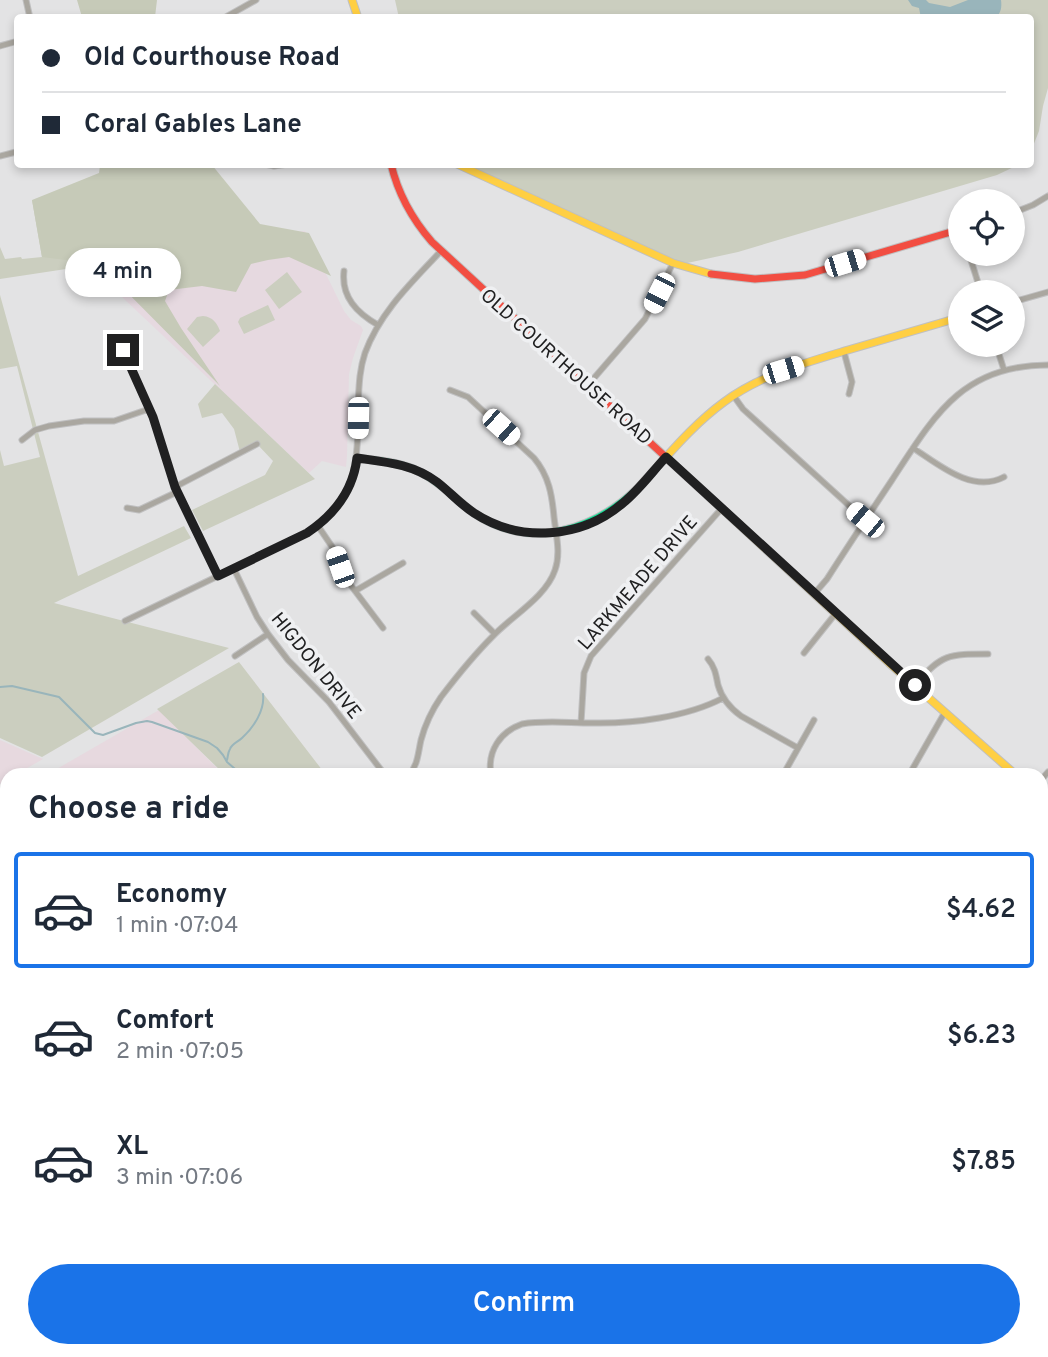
<!DOCTYPE html>
<meta charset="utf-8">
<style>
body{margin:0;font-family:Overpass,sans-serif;background:#f2f2f3;color:#1f2937;height:100vh;display:flex;flex-direction:column;font-size:26px;white-space:nowrap}
*{box-sizing:border-box;margin:0}
p{font-size:23px;color:#747a83}
.icon{flex:none;width:38px;height:38px;fill:none;stroke:currentColor;stroke-width:2;stroke-linecap:round;stroke-linejoin:round}
.map{position:relative;flex:1;overflow:hidden}
.panel{position:absolute;left:0px;top:768px;width:1048px;height:590px;display:flex;flex-direction:column;background:#fff;border-radius:21px 21px 0 0;box-shadow:0 4px 10px #0003}
.panel>*{flex:none}
.banner{position:absolute;left:14px;top:14px;width:1020px;height:154px;border-radius:7px;box-shadow:0 4px 10px #0003;display:grid;align-content:center;height:154px;padding:0 28px;background:#fff}
.buttons{position:absolute;left:948px;top:189px;display:grid;gap:14px}
.buttons a{display:grid;place-items:center;width:77px;height:77px;border-radius:50%;background:#fff;box-shadow:0 4px 10px #0003;font-size:35px}
.end{position:absolute;width:32px;height:32px;margin:-16px;border:9px solid #202021;background:#fff;box-shadow:0 0 0 4px #fff}
.from{border-radius:50%}
.bubble{position:absolute;height:49px;border-radius:24px;background:#fff;box-shadow:0 4px 10px #0003;font-size:23px;font-weight:600;line-height:49px;text-align:center}
.car{position:absolute;width:21px;height:42px;margin:-21px -10px;border-radius:9px;box-shadow:0 0 5px 2px #0007;background:linear-gradient(#fff 24%,#345 0 40%,#fff 0 76%,#345 0 86%,#fff 0)}
.banner b{display:flex;align-items:center;gap:24px;height:66px;font-size:26px}
.banner b+b{border-top:2px solid #e0e1e3}
.banner i{width:18px;height:18px;background:#1f2937}
ul{padding:0;list-style:none}
li{display:flex;align-items:center;gap:21px;height:116px;margin:0 14px 10px;padding:0 14px;border:4px solid transparent;border-radius:7px}
li div{flex:1}
li b{display:block;font-size:26px}
li em{font-style:normal;font-weight:600}
li.active{border-color:#1a73e8}
li>.icon{width:63px;height:63px;stroke-width:1.5}
h2{padding:0 28px;font-size:32px;line-height:84px}
.primary-button{display:flex;gap:14px;margin-top:auto;padding:14px 28px}
.primary-button a{flex:1;height:80px;border-radius:42px;background:#1a73e8;color:#fff;font-size:28px;font-weight:600;line-height:80px;text-align:center}
.map>svg:first-child{display:block}
</style>
<div class="map">
<svg width="1048" height="1357" viewBox="0 0 1048 1357">
<rect width="100%" height="100%" fill="#e3e3e4"/>
<path fill="#e7d9df" d="M159 710 224 775H41L53 768 55 770Z
M0 740 43 759 15 775H7V780L0 784Z
M7 812V959L0 960V817Z
M7 977V1166H0V979Z
M0 1190H7V1300H0Z
M7 1319V1351H191L188 1357H0V1321Z"/>
<path fill="#e6d9e0" d="M305 231 344 311 351 320 361 326 363 330 353 358 349 374 347 456 346 467 322 461 309 473 89 266Z"/>
<path fill="#cbcebf" d="M395 0H1048V88L1043 106 1039 131 1031 151V18H399Z
M458 165H1018L997 175 738 252 678 265Z
M32 200 99 264 0 279V247L5 259 21 257 22 259 42 257Z
M287 272 302 292 279 309 265 290Z
M0 295 78 576 184 526 191 538 54 603 229 648 42 757 0 738V450L4 466 40 457 17 366 0 369Z
M268 305 275 320 244 334 238 322 240 318Z
M203 316C213 317 217 323 220 331L203 347 187 329 197 317Z
M215 384 315 479 203 531 192 510 265 475 273 461 257 444 240 452 234 429 222 413 202 418 198 404Z
M239 662 326 775H225L157 709Z"/>
<path fill="#c6cab8" d="M77 0H157L155 17H82Z
M100 165H212L260 224 309 233 331 276 289 257 268 260 251 264 236 292 202 286 169 290 165 301 181 328 220 386 99 264 42 257 32 200 99 173Z
M1041 1149 1048 1161V1357H800L799 1351H1041Z"/>
<path fill="#99b5bb" d="M908 0H926L929 3 950 7 968 0H1001C1002 7 1001 13 996 17L921 18 919 8 912 6Z"/>
<g fill="none" stroke-linecap="round" stroke-linejoin="round">
<path stroke="#99b5bb" stroke-width="2" d="M0 687 12 686 59 697 95 733 103 735 136 723 147 721 152 722 208 742 217 748 223 755 227 762 242 775
M227 760C228 756 228 752 230 749 232 743 238 742 242 738 254 727 265 710 263 694
M491 1357 492 1351"/>
<defs>
<path id="street" d="M26 0 30 18
M224 18 256 0
M0 46 18 41
M0 156 16 152
M265 164 274 166 288 164
M1013 213 1033 205 1048 196
M969 254 981 292
M344 271C341 297 357 313 378 325
M1013 302 1048 292
M117 345 126 354 132 373 153 417 175 487 218 576
M996 345 1004 370
M844 352 852 382 849 394
M588 385 645 319 673 263
M733 395 743 409 865 520
M22 440 35 430 49 426 84 421H114L149 409
M913 448C938 464 972 494 1004 477
M175 487 257 444
M127 508 139 510 177 492
M318 526 333 548 346 579 383 628
M234 569 257 617 268 634 288 660 329 702 385 775
M355 591 403 563
M815 593 827 579C848 546 870 513 892 480 934 416 962 365 1048 365
M474 613 495 634
M125 621 307 533C358 499 358 462 358 406 359 388 359 371 365 353 380 312 412 282 441 251
M804 653 836 613
M235 656 268 634
M708 659C715 667 716 675 718 685 722 699 730 708 741 716L798 748
M915 685C941 654 949 654 988 654
M581 723 584 673 591 656 722 508
M409 775C418 765 418 753 421 740 425 725 432 710 441 697 457 676 475 654 493 636 512 616 546 597 555 570 561 553 556 535 554 517 552 495 549 476 534 458L468 397 450 390
M491 775C487 751 500 732 522 724 545 720 569 723 592 723 633 724 687 717 723 698
M783 775 814 720
M909 775 945 712
M1041 780 1048 772
M0 969 7 968
M1042 989 1048 1019
M0 1176 7 1175
M0 1305H7
M646 1357 648 1351
M931 1357V1351"/>
<path id="fast" d="M357 458C378 461 400 462 420 472 443 483 459 504 480 517 534 549 594 530 637 489"/>
<path id="slow" d="M352 0 358 18
M457 164 673 263 711 274
M637 489C665 459 691 426 724 402 760 375 805 363 848 350 885 339 923 328 961 317
M707 495 889 663 1016 775
M1041 796 1048 801"/>
<path id="jam" d="M391 164C398 194 412 219 432 242L707 495
M711 274 755 279 805 275 961 229"/>
</defs>
<use href="#street" stroke="#c0c0c1" stroke-width="7"/>
<use href="#fast" stroke="#c0c0c1" stroke-width="9"/>
<use href="#slow" stroke="#c0c0c1" stroke-width="9"/>
<use href="#jam" stroke="#c0c0c1" stroke-width="9"/>
<use href="#street" stroke="#aaa7a0" stroke-width="5"/>
<use href="#fast" stroke="#16e098" stroke-width="7"/>
<use href="#slow" stroke="#ffcf43" stroke-width="7"/>
<use href="#jam" stroke="#f24e42" stroke-width="7"/>
</g>
<g fill="none" stroke-linecap="round" stroke-linejoin="round">
<path stroke="#202021" stroke-width="9" d="M123 350 153 417 175 487 218 576 307 533C334 515 353 491 357 458 386 462 413 464 437 482 450 492 460 504 474 513 520 543 581 539 623 503 639 490 652 472 666 457L915 685"/>
</g>
<g text-anchor="middle" stroke-width="7" stroke-linejoin="round" paint-order="stroke">
<g font-size="19" fill="#202021" stroke="#eff0f2">
<text transform="translate(567 366) rotate(42)" y="7">OLD COURTHOUSE ROAD</text>
<text transform="translate(637 582) rotate(-49)" y="7">LARKMEADE DRIVE</text>
<text transform="translate(317 665) rotate(51)" y="7">HIGDON DRIVE</text>
</g>
</g>
</svg>
<div class="buttons">
<a><svg class="icon" aria-label="locate" viewBox="0 0 24 24"><circle cx="12" cy="12" r="6"/><path d="M12 2v4M12 18v4M2 12h4M18 12h4"/></svg></a>
<a><svg class="icon" aria-label="layers" viewBox="0 0 24 24"><path d="M12 4l9 5-9 5-9-5zM3 14l9 5 9-5"/></svg></a>
</div>
<i class="end from" style="left:915px;top:685px"></i>
<i class="end" style="left:123px;top:350px"></i>
<div class="bubble" style="left:65px;top:248px;width:116px">4 min</div>
<i class="car" style="left:845px;top:263px;rotate:73deg"></i>
<i class="car" style="left:659px;top:293px;rotate:207deg"></i>
<i class="car" style="left:783px;top:370px;rotate:73deg"></i>
<i class="car" style="left:358px;top:418px;rotate:181deg"></i>
<i class="car" style="left:501px;top:427px;rotate:132deg"></i>
<i class="car" style="left:865px;top:520px;rotate:310deg"></i>
<i class="car" style="left:340px;top:567px;rotate:341deg"></i>
<div class="banner">
<b><i class="from"></i>Old Courthouse Road</b>
<b><i></i>Coral Gables Lane</b>
</div>
<section class="panel">
<h2>Choose a ride</h2>
<ul>
<li class="active"><svg class="icon" aria-label="car" viewBox="0 0 24 24"><path d="M5 17H2v-5l4-1 3-4h7l3 4 3 1v5h-3M9 17h6M6 11h13"/><circle cx="7" cy="17" r="2"/><circle cx="17" cy="17" r="2"/></svg><div><b>Economy</b><p>1 min · 07:04</p></div><em>$4.62</em></li>
<li><svg class="icon" aria-label="car" viewBox="0 0 24 24"><path d="M5 17H2v-5l4-1 3-4h7l3 4 3 1v5h-3M9 17h6M6 11h13"/><circle cx="7" cy="17" r="2"/><circle cx="17" cy="17" r="2"/></svg><div><b>Comfort</b><p>2 min · 07:05</p></div><em>$6.23</em></li>
<li><svg class="icon" aria-label="car" viewBox="0 0 24 24"><path d="M5 17H2v-5l4-1 3-4h7l3 4 3 1v5h-3M9 17h6M6 11h13"/><circle cx="7" cy="17" r="2"/><circle cx="17" cy="17" r="2"/></svg><div><b>XL</b><p>3 min · 07:06</p></div><em>$7.85</em></li>
</ul>
<div class="primary-button"><a>Confirm</a></div>
</section>
</div>
